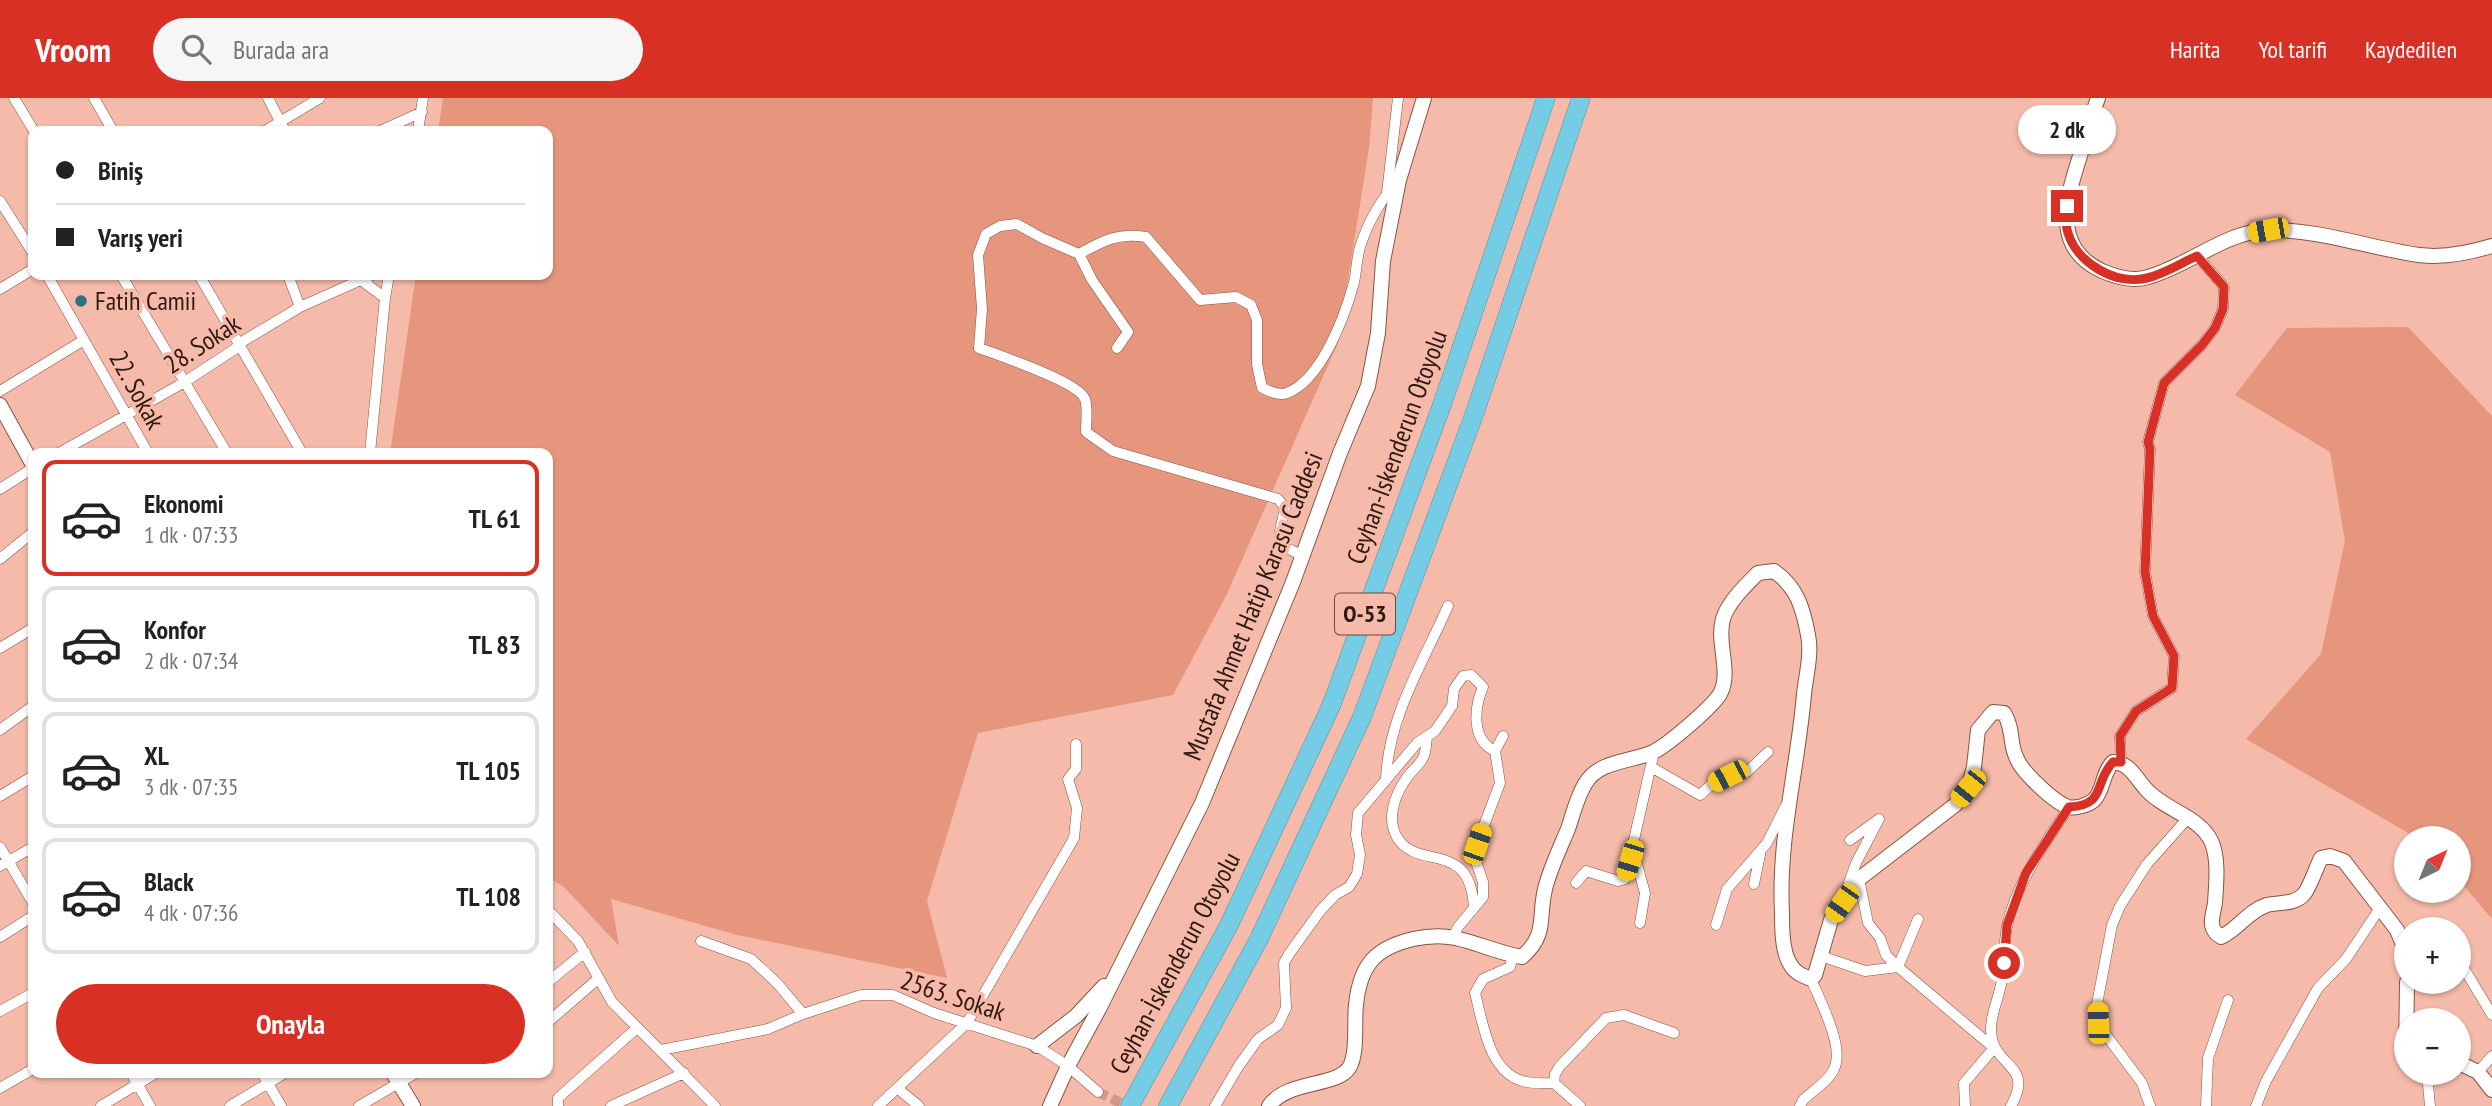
<!DOCTYPE html>
<html lang="tr">
<meta charset="utf-8">
<style>
body{margin:0;font-family:"PT Sans Narrow",sans-serif;background:#f6f6f6;color:#222;height:100vh;display:flex;flex-direction:column;font-size:26px;white-space:nowrap}
*{box-sizing:border-box;margin:0}
p{font-size:23px;color:#767676}
.icon{flex:none;width:38px;height:38px;fill:none;stroke:currentColor;stroke-width:2;stroke-linecap:round;stroke-linejoin:round}
.map{position:relative;flex:1;overflow:hidden}
.sheet{position:absolute;left:28px;top:350px;width:525px;height:630px;display:flex;flex-direction:column;background:#fff;border-radius:14px;box-shadow:0 2px 5px #0004}
.sheet>*{flex:none}
.hud{position:absolute;left:28px;top:28px;width:525px;height:154px;border-radius:14px;box-shadow:0 2px 5px #0004;display:grid;align-content:center;height:154px;padding:0 28px;background:#fff}
.needle{width:46px;rotate:43deg}
.tools{position:absolute;left:2394px;top:728px;display:grid;gap:14px}
.tools a{display:grid;place-items:center;width:77px;height:77px;border-radius:50%;background:#fff;box-shadow:0 2px 5px #0004;font-size:35px}
.end{position:absolute;width:32px;height:32px;margin:-16px;border:9px solid #d93025;background:#fff;box-shadow:0 0 0 4px #fff}
.from{border-radius:50%}
.bubble{position:absolute;height:49px;border-radius:24px;background:#fff;box-shadow:0 2px 5px #0004;font-size:23px;font-weight:800;line-height:49px;text-align:center}
.car{position:absolute;width:21px;height:42px;margin:-21px -10px;border-radius:9px;box-shadow:0 0 5px 2px #0007;background:linear-gradient(#f5c518 24%,#345 0 40%,#f5c518 0 76%,#345 0 86%,#f5c518 0)}
.hud b{display:flex;align-items:center;gap:24px;height:66px;font-size:26px}
.hud b+b{border-top:2px solid #e0e0e0}
.hud i{width:18px;height:18px;background:#222}
ul{padding:12px 0 0;list-style:none}
li{display:flex;align-items:center;gap:21px;height:116px;margin:0 14px 10px;padding:0 14px;border:4px solid #e0e0e0;border-radius:14px}
li div{flex:1}
li b{display:block;font-size:26px}
li em{font-style:normal;font-weight:800}
li.on{border-color:#d93025}
li>.icon{width:63px;height:63px;stroke-width:1.5}
.primary-button{display:flex;gap:14px;margin-top:auto;padding:14px 28px}
.primary-button a{flex:1;height:80px;border-radius:42px;background:#d93025;color:#fff;font-size:28px;font-weight:800;line-height:80px;text-align:center}
header{display:flex;align-items:center;gap:42px;box-sizing:border-box;height:98px;padding:0 35px;background:#d93025;color:#fff}
header strong{font-size:33px}
nav{display:flex;gap:38px;margin-inline-start:auto;font-size:24px}
.search{width:490px;height:63px;background:#f6f6f6;display:flex;align-items:center;gap:18px;box-sizing:border-box;padding:0 24px;border-radius:38px;color:#767676;font-size:26px}
.map>svg:first-child{display:block}
</style>
<header>
<strong>Vroom</strong>
<div class="search"><svg class="icon" aria-label="search" viewBox="0 0 24 24"><circle cx="10" cy="10" r="6"/><path d="M15 15l6 6"/></svg>Burada ara</div>
<nav><a>Harita</a><a>Yol tarifi</a><a>Kaydedilen</a></nav>
</header>
<div class="map">
<svg width="2492" height="1008" viewBox="0 0 2492 1008">
<rect width="100%" height="100%" fill="#f5baa9"/>
<path fill="#e7967e" d="M443 0H1373L1369 50 1338 245 1226 498 1173 597 978 635 927 803 947 880 737 837 611 801 619 848 565 790 548 779V355H390L416 177H548V33H438Z
M2408 229 2492 318V821L2459 782V740H2417L2246 641 2321 556 2345 443 2330 354 2235 297 2287 230Z"/>
<g fill="none" stroke-linecap="round" stroke-linejoin="round">
<path stroke="#cd9a8b" stroke-width="10" stroke-dasharray="10 5" stroke-linecap="butt" d="M1098 994 1127 1008"/>
<defs>
<path id="street" d="M14 0 34 33
M94 0 113 33
M268 0 285 33
M265 33 320 0
M380 33 422 14
M418 33 423 0
M1387 95 1398 0
M0 103 33 155
M1079 156 1092 182 1128 234 1117 250
M47 177 148 355
M121 177 227 355
M199 177 302 355
M288 177 300 209
M359 178 361 182 385 200
M0 191 33 171
M0 293 84 242
M59 355 183 285 235 251 240 245 300 209 372 177
M370 355 385 200 389 177
M0 391 33 370
M1303 458 1281 447 1280 433 1285 410 1278 401 1113 353 1086 334C1086 325 1088 310 1085 301 1079 284 998 257 979 250L982 211 978 157 986 136 1000 128 1017 126 1042 140 1079 156C1103 143 1118 134 1146 139L1200 202 1236 199 1251 207 1257 222V266L1262 290C1269 293 1279 298 1287 295 1321 282 1344 220 1353 188 1357 175 1356 159 1361 146 1369 122 1382 100 1399 82
M0 461 33 434
M0 550 33 530
M0 632 33 608
M1427 639C1426 646 1426 654 1423 660 1419 668 1411 673 1406 681 1394 698 1386 722 1398 741 1420 773 1470 741 1474 810
M2121 664 2120 638 2136 613 2172 590 2174 558 2153 518 2145 474 2150 351 2148 344 2164 285 2202 247 2215 230 2223 211 2224 189 2197 157
M1651 669 1700 697 1713 685 1728 678 1747 674 1768 654
M1386 682C1388 619 1423 565 1448 508
M0 698 33 678
M0 749 33 805
M1633 752 1645 795 1640 825
M0 768 33 749
M1859 781 1868 825 1880 840 1886 857 1898 869 1918 821
M1576 785 1586 773 1618 783 1625 781 1654 654
M1754 786 1761 752
M1845 796 1856 765 1879 721 1850 742
M548 812 578 843 612 904 715 1008
M1716 827 1727 791 1767 745 1786 707
M0 839 33 818
M1453 839 1458 829 1483 799V784L1472 752 1477 746 1500 685 1495 653
M701 843 751 861 777 885 803 916
M1513 857 1510 869 1483 881 1475 895C1483 925 1489 978 1527 984 1536 986 1545 985 1554 985L1580 1008
M1821 858 1865 873 1898 869 1994 950 1964 985 1965 1008
M2459 862 2492 917
M548 884 585 854
M0 913 33 895
M548 924 599 880
M661 952 768 931 803 916 861 897H893L934 915 1037 948 1068 968 1098 994
M2478 974 2492 958
M131 975 150 1008
M262 975 281 1008
M2427 975 2430 1008
M1554 985 1555 976 1560 968 1606 920 1624 917 1674 935
M0 990 33 971
M897 990 919 1008
M101 1008 156 975
M230 1008 285 975
M359 1008 416 975
M558 1008V1000L637 930
M611 1008 684 975
M878 1008 967 925 1074 740 1077 710 1068 681 1076 671V646
M1215 1008 1238 969 1258 941 1278 927 1286 910 1284 865 1289 856 1320 813 1335 797 1349 789 1357 776 1360 757 1356 737 1358 715 1417 645 1435 633 1452 608 1454 591 1463 578 1471 577 1483 589C1474 610 1471 642 1495 653L1503 638
M1800 1008 1803 1002C1812 993 1829 983 1834 971 1845 949 1820 903 1811 881
M2011 1008C2035 965 1993 971 1991 933 1990 916 2000 898 2002 881 2004 864 2004 845 2007 828 2017 783 2045 746 2069 709
M2150 1008 2142 985 2097 925V906L2112 827 2120 808 2147 766 2188 720
M2206 1008 2208 960 2228 902
M2256 1008 2266 983 2318 890 2346 861 2380 810"/>
<path id="secondary" d="M2098 0C2091 20 2085 41 2079 61 2066 102 2052 150 2102 173 2116 179 2133 184 2148 179 2191 167 2226 132 2272 132 2322 132 2369 150 2419 157 2443 160 2469 155 2492 148
M0 307 33 367
M1037 948 1076 918 1104 888
M2406 954 2407 884
M2459 965 2478 974 2492 992
M393 975 413 1008
M1050 1008 1068 968 1099 911 1202 705 1293 484 1340 355 1368 288 1378 235 1383 163 1399 82 1424 0
M1269 1008C1287 982 1336 989 1349 970 1358 956 1354 923 1356 907 1360 867 1375 850 1413 841 1427 838 1441 837 1455 840 1478 845 1499 855 1522 859 1548 836 1538 820 1545 791 1550 771 1560 750 1568 731 1573 716 1577 699 1585 686 1598 663 1629 664 1651 655 1666 649 1712 609 1720 596 1732 574 1716 545 1723 521 1728 504 1746 487 1758 475L1774 473C1797 489 1803 510 1808 537 1812 556 1806 577 1804 596 1798 669 1778 740 1782 814 1782 830 1782 853 1790 866 1795 875 1803 878 1811 881L1815 877 1831 822 1859 781 1955 707 1968 690 1974 669 1978 632 1993 614 2004 615C2014 631 2009 646 2017 661 2023 675 2054 704 2068 709 2076 711 2088 707 2094 702 2104 692 2102 675 2113 664 2130 665 2135 679 2145 690 2163 712 2201 718 2212 745 2219 763 2216 787 2215 805 2214 812 2211 820 2212 827 2213 833 2216 836 2221 839 2238 831 2248 813 2267 807 2278 804 2295 807 2304 796 2309 791 2317 768 2321 760L2330 758 2344 763 2397 832 2406 854"/>
<path id="highway" d="M1130 1008 1229 827 1331 608 1443 304 1546 0
M1168 1008 1259 841 1362 619 1475 314 1581 0"/>
</defs>
<use href="#street" stroke="#875445" stroke-width="11"/>
<use href="#secondary" stroke="#875445" stroke-width="16"/>
<use href="#highway" stroke="#5c8e9c" stroke-width="19"/>
<use href="#street" stroke="#fff" stroke-width="10"/>
<use href="#secondary" stroke="#fff" stroke-width="14"/>
<use href="#highway" stroke="#75cde5" stroke-width="18"/>
</g>
<g fill="none" stroke-linecap="round" stroke-linejoin="round">
<path stroke="#d93025" stroke-width="9" d="M2004 865 2007 827 2026 775 2069 709C2107 707 2093 685 2113 664H2121L2120 638 2136 613 2172 590 2174 558 2153 518 2145 474 2150 351 2148 344 2164 285 2202 247 2215 230 2223 211 2224 189 2197 158C2181 165 2164 176 2147 180 2116 188 2077 165 2068 135 2065 127 2066 117 2067 108"/>
</g>
<circle fill="#2d7182" stroke="#f5baa9" stroke-width="2.5" cx="81" cy="203" r="7"/>
<g text-anchor="middle" stroke-width="7" stroke-linejoin="round" paint-order="stroke">
<rect fill="#f5baa9" stroke="#6a4940" stroke-width="2" x="1335" y="495.5" width="60" height="41" rx="5"/>
<g font-size="24" font-weight="bold" fill="#2e1913">
<text x="1365" y="524">O-53</text>
</g>
<g font-size="26" fill="#2e1913" stroke="#f5baa9" text-anchor="start">
<text x="95" y="212">Fatih Camii</text>
</g>
<g font-size="26" fill="#2e1913" stroke="#f5baa9">
<text transform="translate(202 246) rotate(-33)" y="9">28. Sokak</text>
<text transform="translate(137 292) rotate(61)" y="9">22. Sokak</text>
<text transform="translate(1397 349) rotate(-70)" y="9">Ceyhan-İskenderun Otoyolu</text>
<text transform="translate(1253 508) rotate(-68)" y="9">Mustafa Ahmet Hatip Karasu Caddesi</text>
<text transform="translate(1175 865) rotate(-62)" y="9">Ceyhan-İskenderun Otoyolu</text>
<text transform="translate(953 898) rotate(18)" y="9">2563. Sokak</text>
</g>
</g>
</svg>
<div class="tools">
<a><svg class="needle" viewBox="-14 -14 28 28"><path d="M0-13l5 13h-10z" fill="#e53935"/><path d="M0 13l5-13h-10z" fill="#767676"/></svg></a>
<a>+</a>
<a>−</a>
</div>
<i class="end from" style="left:2004px;top:865px"></i>
<i class="end" style="left:2067px;top:108px"></i>
<div class="bubble" style="left:2018px;top:7px;width:98px">2 dk</div>
<i class="car" style="left:2268px;top:132px;rotate:260deg"></i>
<i class="car" style="left:1728px;top:678px;rotate:243deg"></i>
<i class="car" style="left:1968px;top:690px;rotate:219deg"></i>
<i class="car" style="left:1477px;top:746px;rotate:19deg"></i>
<i class="car" style="left:1630px;top:762px;rotate:197deg"></i>
<i class="car" style="left:1842px;top:805px;rotate:215deg"></i>
<i class="car" style="left:2098px;top:925px;rotate:358deg"></i>
<div class="hud">
<b><i class="from"></i>Biniş</b>
<b><i></i>Varış yeri</b>
</div>
<section class="sheet">
<ul>
<li class="on"><svg class="icon" aria-label="car" viewBox="0 0 24 24"><path d="M5 17H2v-5l4-1 3-4h7l3 4 3 1v5h-3M9 17h6M6 11h13"/><circle cx="7" cy="17" r="2"/><circle cx="17" cy="17" r="2"/></svg><div><b>Ekonomi</b><p>1 dk · 07:33</p></div><em>TL 61</em></li>
<li><svg class="icon" aria-label="car" viewBox="0 0 24 24"><path d="M5 17H2v-5l4-1 3-4h7l3 4 3 1v5h-3M9 17h6M6 11h13"/><circle cx="7" cy="17" r="2"/><circle cx="17" cy="17" r="2"/></svg><div><b>Konfor</b><p>2 dk · 07:34</p></div><em>TL 83</em></li>
<li><svg class="icon" aria-label="car" viewBox="0 0 24 24"><path d="M5 17H2v-5l4-1 3-4h7l3 4 3 1v5h-3M9 17h6M6 11h13"/><circle cx="7" cy="17" r="2"/><circle cx="17" cy="17" r="2"/></svg><div><b>XL</b><p>3 dk · 07:35</p></div><em>TL 105</em></li>
<li><svg class="icon" aria-label="car" viewBox="0 0 24 24"><path d="M5 17H2v-5l4-1 3-4h7l3 4 3 1v5h-3M9 17h6M6 11h13"/><circle cx="7" cy="17" r="2"/><circle cx="17" cy="17" r="2"/></svg><div><b>Black</b><p>4 dk · 07:36</p></div><em>TL 108</em></li>
</ul>
<div class="primary-button"><a>Onayla</a></div>
</section>
</div>
